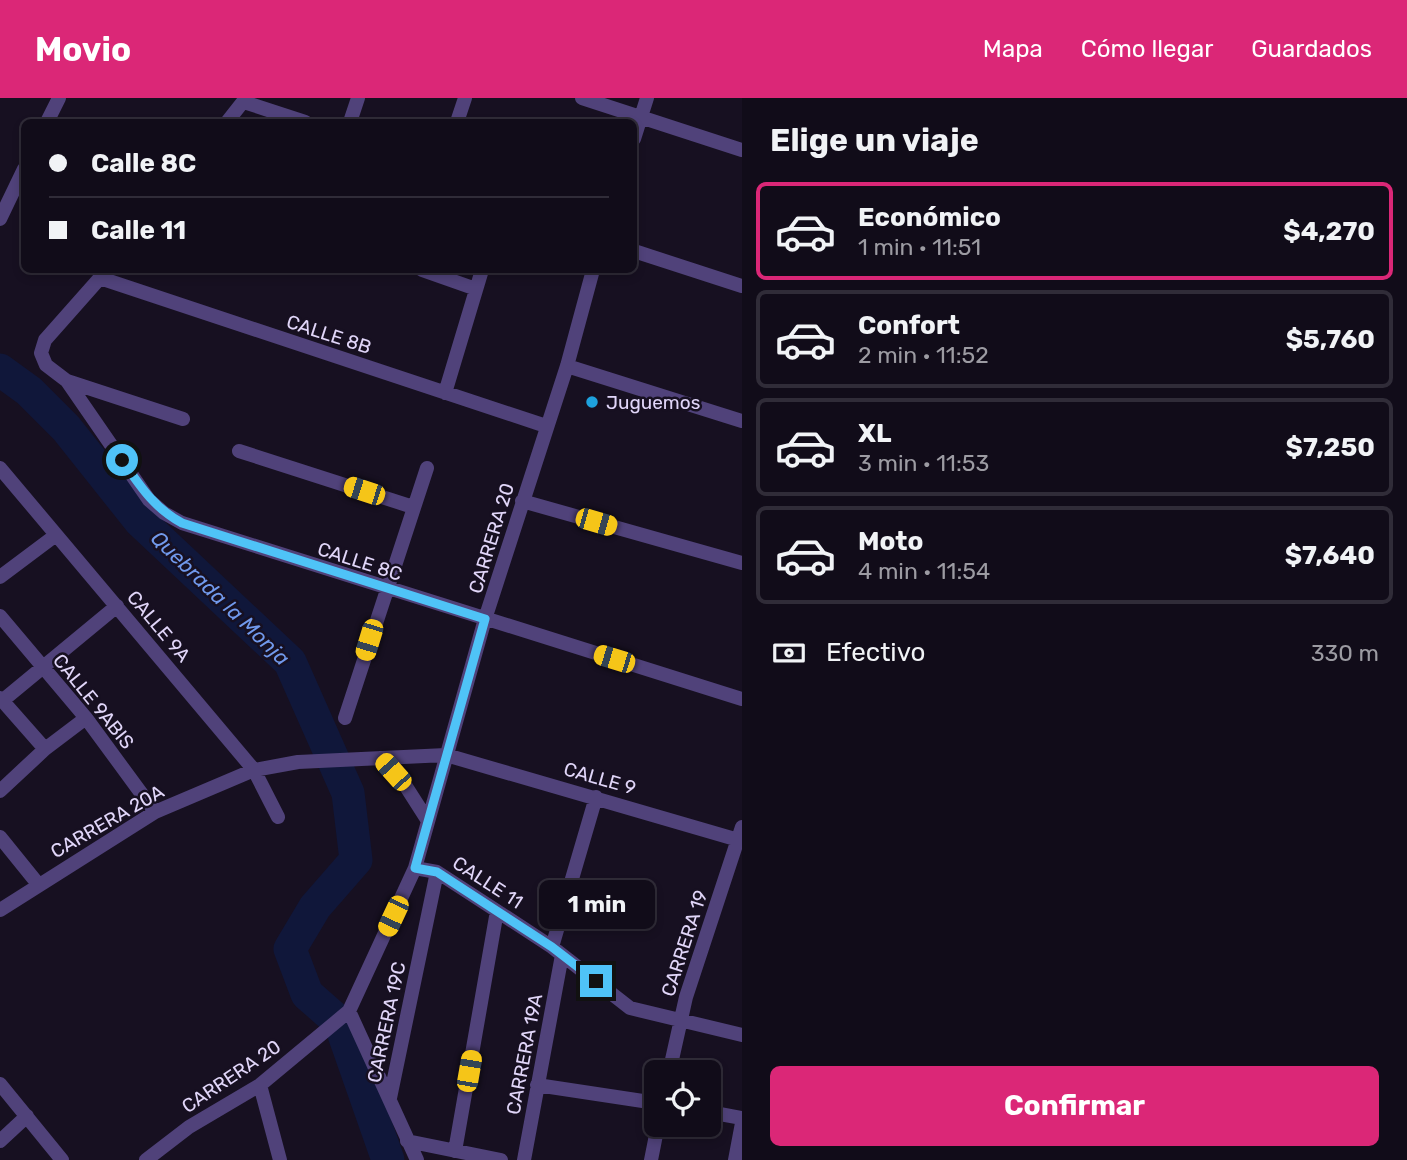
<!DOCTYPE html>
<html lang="es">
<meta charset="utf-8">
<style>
body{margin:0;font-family:Rubik,sans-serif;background:#1e1a26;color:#f1f3f6;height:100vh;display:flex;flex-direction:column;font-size:26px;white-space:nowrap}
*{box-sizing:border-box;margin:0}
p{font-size:23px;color:#9c9ba2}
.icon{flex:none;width:38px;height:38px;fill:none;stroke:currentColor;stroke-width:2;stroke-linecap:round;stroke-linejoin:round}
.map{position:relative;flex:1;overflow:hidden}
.side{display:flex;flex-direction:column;background:#110c19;width:665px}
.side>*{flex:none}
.guide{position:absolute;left:21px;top:21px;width:616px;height:154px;border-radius:10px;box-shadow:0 4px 10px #0003,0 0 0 2px #302c38;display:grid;align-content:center;height:154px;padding:0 28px;background:#110c19}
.tools{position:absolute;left:644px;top:962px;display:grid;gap:14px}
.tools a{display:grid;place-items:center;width:77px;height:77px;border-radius:10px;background:#110c19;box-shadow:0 4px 10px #0003,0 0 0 2px #302c38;font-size:35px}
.end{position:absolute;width:32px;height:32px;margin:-16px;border:9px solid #4fc3f7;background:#111;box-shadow:0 0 0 4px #111}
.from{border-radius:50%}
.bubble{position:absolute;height:49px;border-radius:10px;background:#110c19;box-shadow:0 4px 10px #0003,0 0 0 2px #302c38;font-size:23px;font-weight:700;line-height:49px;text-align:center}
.car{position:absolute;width:21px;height:42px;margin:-21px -10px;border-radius:9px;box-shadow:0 0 5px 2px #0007;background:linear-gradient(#f5c518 24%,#345 0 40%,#f5c518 0 76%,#345 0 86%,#f5c518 0)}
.guide b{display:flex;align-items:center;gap:24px;height:66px;font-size:26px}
.guide b+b{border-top:2px solid #302c38}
.guide i{width:18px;height:18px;background:#f1f3f6}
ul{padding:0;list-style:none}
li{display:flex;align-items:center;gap:21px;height:98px;margin:0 14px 10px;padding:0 14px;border:4px solid #302c38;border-radius:10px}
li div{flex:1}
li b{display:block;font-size:26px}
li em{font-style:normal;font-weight:700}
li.current{border-color:#db2777}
li>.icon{width:63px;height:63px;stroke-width:1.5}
h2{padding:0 28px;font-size:32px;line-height:84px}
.pay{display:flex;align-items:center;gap:18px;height:77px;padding:0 28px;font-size:26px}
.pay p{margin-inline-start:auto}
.button{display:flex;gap:14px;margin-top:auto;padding:14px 28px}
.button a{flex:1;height:80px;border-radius:10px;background:#db2777;color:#fff;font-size:28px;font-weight:700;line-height:80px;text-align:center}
header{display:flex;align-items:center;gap:42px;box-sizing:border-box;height:98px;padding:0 35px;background:#db2777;color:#fff}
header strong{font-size:33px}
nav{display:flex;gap:38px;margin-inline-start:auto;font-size:24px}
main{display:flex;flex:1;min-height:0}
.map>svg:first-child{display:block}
</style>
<header>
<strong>Movio</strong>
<nav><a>Mapa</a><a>Cómo llegar</a><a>Guardados</a></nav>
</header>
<main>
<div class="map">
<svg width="742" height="1062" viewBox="0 0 742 1062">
<rect width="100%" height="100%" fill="#171021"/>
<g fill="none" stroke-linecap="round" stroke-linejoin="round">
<path stroke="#10173a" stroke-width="33" d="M0 272 29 293 66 330 140 423 290 564 348 695 356 762 315 809 290 851 307 896 340 925 388 1062"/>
<path stroke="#50427a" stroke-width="14" d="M582 0 742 52
M244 4 305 24
M47 24 59 0
M227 24 246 0
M350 24 358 0
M457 24 465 0
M634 41 647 0
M0 121 24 71
M634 153 742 188
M107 172 45 242 41 255 46 267 67 283 149 402 164 415 182 425 742 601
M422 172 476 191
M100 180 546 328
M567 268 742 323
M67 283 183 321
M445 295 482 172
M239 353 413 409
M0 370 254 672 278 719
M522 403 742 465
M0 479 56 437
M0 518 86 620 155 714
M0 600 45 651
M2 603 117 508
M345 620 427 370
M380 660 405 687 428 723
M0 693 45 651 86 620
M0 739 38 786
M415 770 437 774 497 813 552 849 630 910 742 937
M0 812 155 714 254 672 298 664 446 657 742 743
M552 849 596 699
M349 913 417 1062
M669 975 686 899 742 729
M0 986 62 1062
M260 987 280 1062
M537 987 656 1005
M390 1000 437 774
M709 1014 742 1020
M0 1043 27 1018
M407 1043 501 1062
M455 1053 497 813
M146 1062 189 1029 260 987 349 913 415 770 485 521 567 268 593 172
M524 1062 562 857
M651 1062 658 1027
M735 1062 742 1025"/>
</g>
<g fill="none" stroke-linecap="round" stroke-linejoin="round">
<path stroke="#4fc3f7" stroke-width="9" d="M122 362C140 388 154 410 182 425L485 521 415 770 437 774 552 849 596 883"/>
</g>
<circle fill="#1ea2de" stroke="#171021" stroke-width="2.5" cx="592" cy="304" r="7"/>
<g text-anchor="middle" stroke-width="5" stroke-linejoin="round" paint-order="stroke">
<g font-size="19" fill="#e1d6f9" stroke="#171021">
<text transform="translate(329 236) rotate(18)" y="7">CALLE 8B</text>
<text transform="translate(491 440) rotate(-73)" y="7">CARRERA 20</text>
<text transform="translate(360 463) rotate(18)" y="7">CALLE 8C</text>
<text transform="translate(159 528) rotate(50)" y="7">CALLE 9A</text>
<text transform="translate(94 603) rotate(51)" y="7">CALLE 9ABIS</text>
<text transform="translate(600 680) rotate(16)" y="7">CALLE 9</text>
<text transform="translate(107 723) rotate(-30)" y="7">CARRERA 20A</text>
<text transform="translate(488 784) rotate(33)" y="7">CALLE 11</text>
<text transform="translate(684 845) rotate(-72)" y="7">CARRERA 19</text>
<text transform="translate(386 924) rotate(-78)" y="7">CARRERA 19C</text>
<text transform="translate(524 956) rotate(-79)" y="7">CARRERA 19A</text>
<text transform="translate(231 978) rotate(-34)" y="7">CARRERA 20</text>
</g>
<g font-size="19" fill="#e1d6f9" stroke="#171021" text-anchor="start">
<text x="606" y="311">Juguemos</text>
</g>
<g font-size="21" font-style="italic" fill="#7199ec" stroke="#171021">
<text transform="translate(220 500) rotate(44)" y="7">Quebrada la Monja</text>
</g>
</g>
</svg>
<div class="tools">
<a><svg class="icon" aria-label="locate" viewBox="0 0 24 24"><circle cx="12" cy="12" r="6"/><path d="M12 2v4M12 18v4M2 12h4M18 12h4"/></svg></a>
</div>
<i class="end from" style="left:122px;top:362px"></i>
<i class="end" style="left:596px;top:883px"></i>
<div class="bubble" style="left:539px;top:782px;width:116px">1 min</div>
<i class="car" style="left:364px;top:393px;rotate:288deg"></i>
<i class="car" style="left:596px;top:424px;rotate:106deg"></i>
<i class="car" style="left:369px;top:542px;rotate:197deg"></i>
<i class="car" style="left:614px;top:561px;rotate:287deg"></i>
<i class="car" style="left:393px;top:674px;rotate:318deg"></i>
<i class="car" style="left:393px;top:818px;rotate:205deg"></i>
<i class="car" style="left:469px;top:973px;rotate:10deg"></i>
<div class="guide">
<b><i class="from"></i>Calle 8C</b>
<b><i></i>Calle 11</b>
</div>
</div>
<section class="side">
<h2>Elige un viaje</h2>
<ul>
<li class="current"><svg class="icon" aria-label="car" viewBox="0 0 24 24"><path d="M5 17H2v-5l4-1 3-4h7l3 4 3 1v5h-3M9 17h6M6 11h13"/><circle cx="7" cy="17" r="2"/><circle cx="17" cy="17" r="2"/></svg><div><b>Económico</b><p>1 min · 11:51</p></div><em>$4,270</em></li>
<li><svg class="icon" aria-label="car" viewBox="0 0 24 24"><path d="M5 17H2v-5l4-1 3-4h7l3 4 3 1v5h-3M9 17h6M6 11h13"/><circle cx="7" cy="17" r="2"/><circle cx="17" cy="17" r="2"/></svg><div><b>Confort</b><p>2 min · 11:52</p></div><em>$5,760</em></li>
<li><svg class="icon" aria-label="car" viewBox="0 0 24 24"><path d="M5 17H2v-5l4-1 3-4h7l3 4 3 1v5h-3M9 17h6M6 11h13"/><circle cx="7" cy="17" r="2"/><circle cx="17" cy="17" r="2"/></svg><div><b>XL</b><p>3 min · 11:53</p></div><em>$7,250</em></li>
<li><svg class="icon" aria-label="car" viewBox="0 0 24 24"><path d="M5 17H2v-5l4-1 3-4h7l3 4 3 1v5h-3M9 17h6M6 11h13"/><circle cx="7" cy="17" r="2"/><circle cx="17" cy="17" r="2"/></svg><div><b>Moto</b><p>4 min · 11:54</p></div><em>$7,640</em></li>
</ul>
<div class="pay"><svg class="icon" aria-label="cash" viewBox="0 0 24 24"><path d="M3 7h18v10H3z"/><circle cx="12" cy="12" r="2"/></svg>Efectivo<p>330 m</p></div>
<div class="button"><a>Confirmar</a></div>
</section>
</main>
